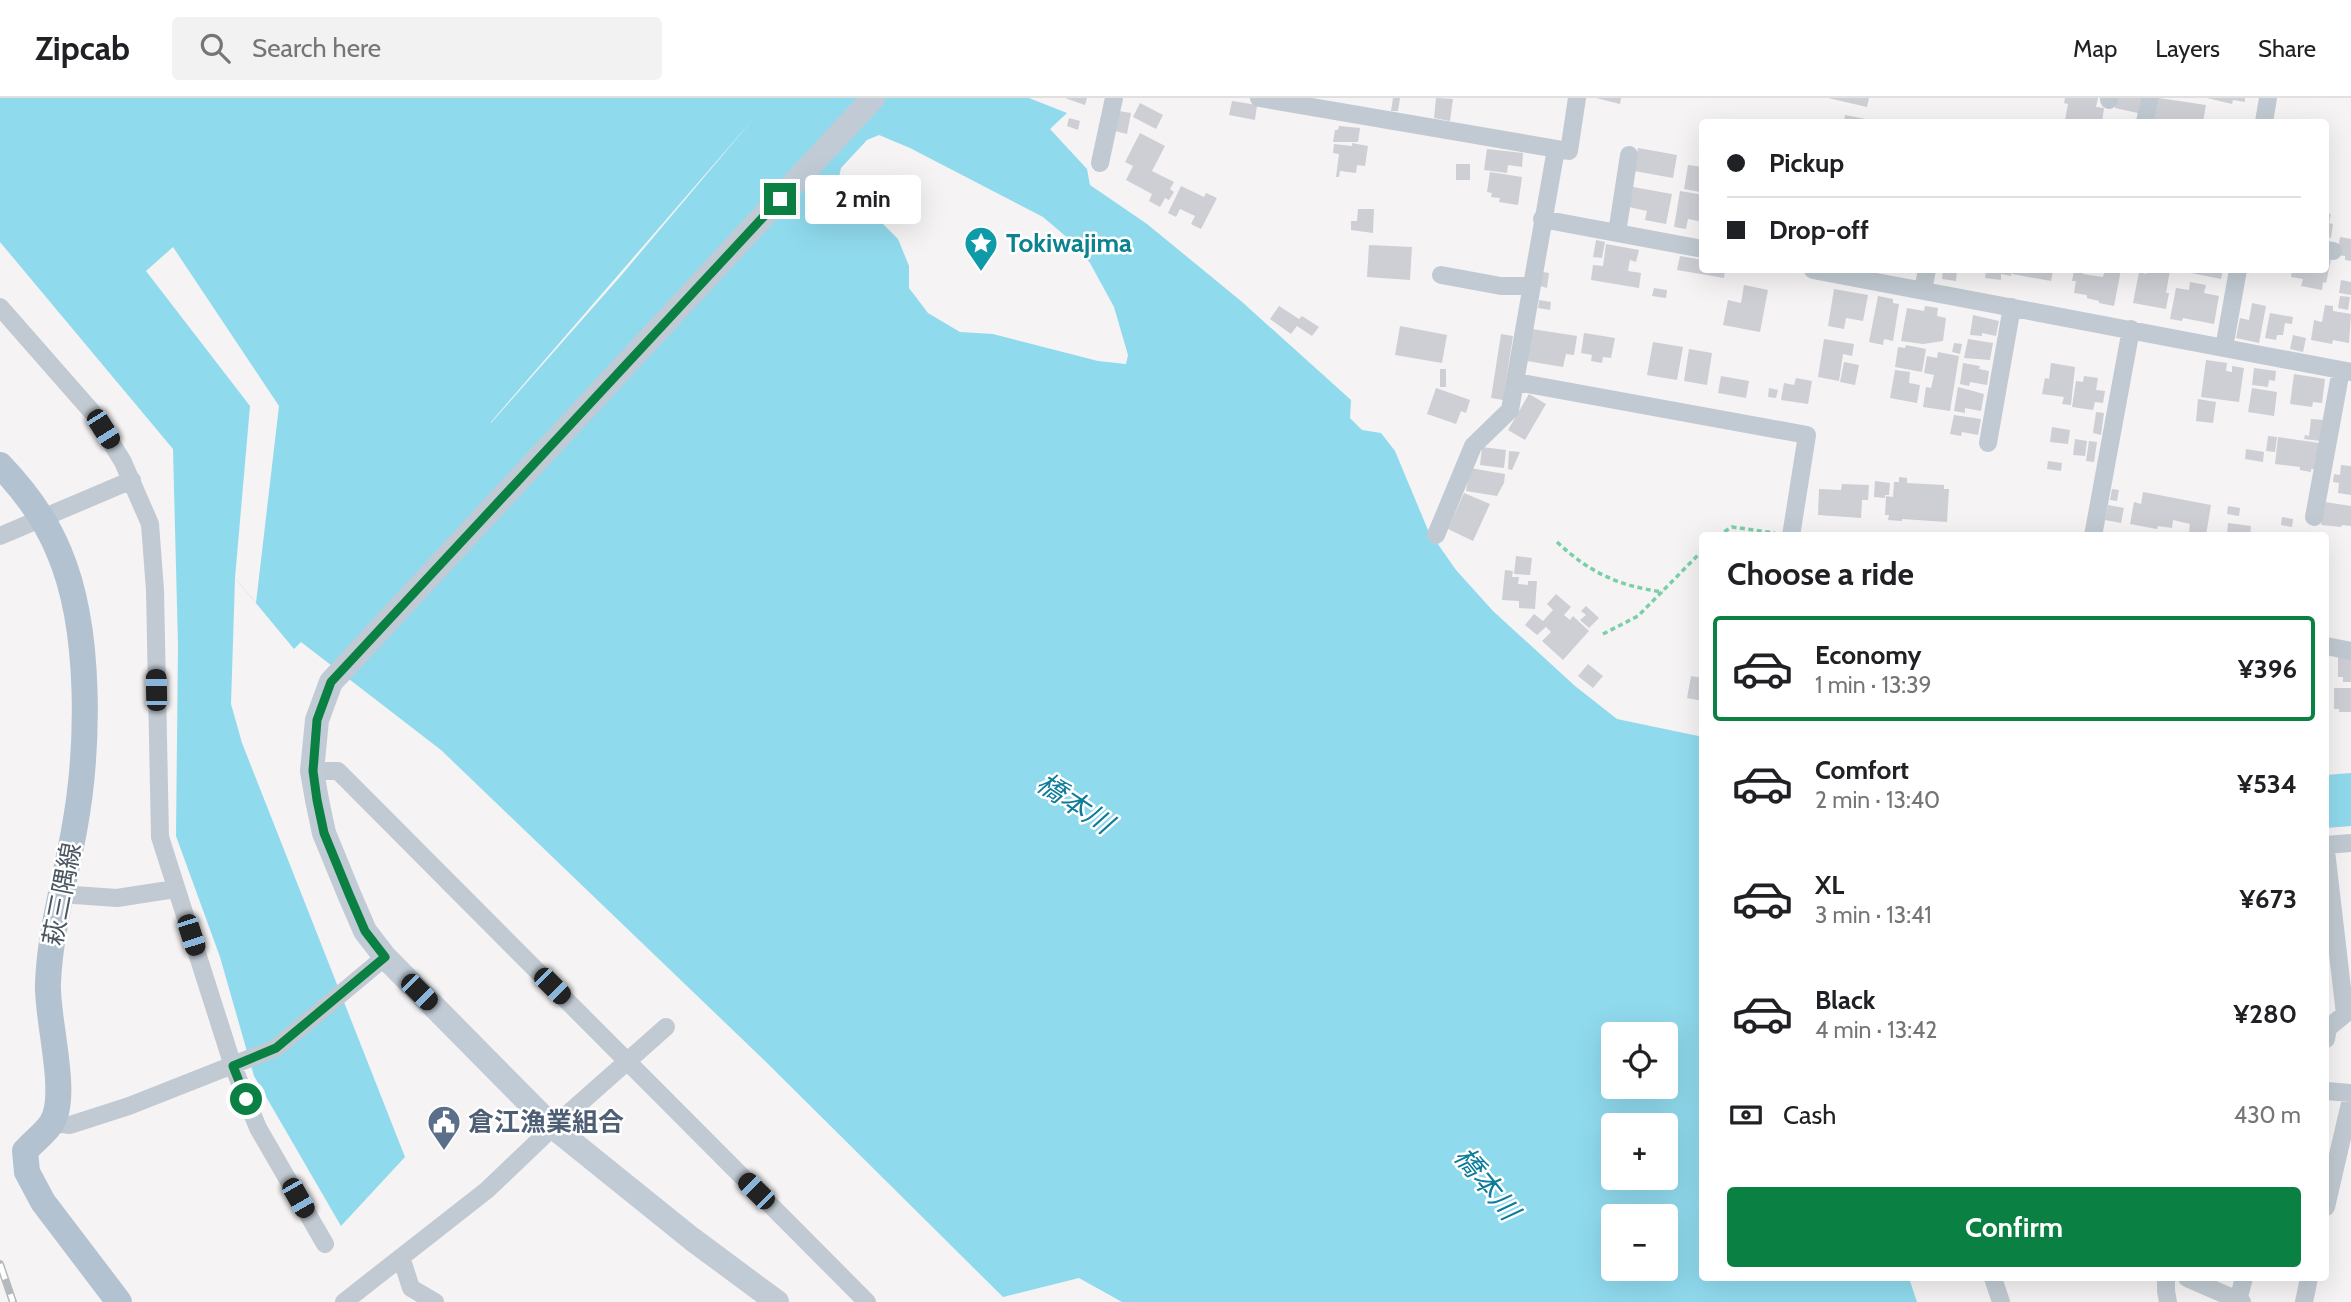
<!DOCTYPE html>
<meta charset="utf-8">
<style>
body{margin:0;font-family:Cabin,"Noto Sans JP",sans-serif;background:#f2f2f2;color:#202124;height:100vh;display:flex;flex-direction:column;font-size:26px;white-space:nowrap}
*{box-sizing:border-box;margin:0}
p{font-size:23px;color:#757577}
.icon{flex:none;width:38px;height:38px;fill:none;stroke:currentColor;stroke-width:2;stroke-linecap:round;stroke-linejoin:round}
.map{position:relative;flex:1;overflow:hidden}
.details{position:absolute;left:1699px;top:434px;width:630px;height:749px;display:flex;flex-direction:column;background:#fff;border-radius:7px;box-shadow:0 7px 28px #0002}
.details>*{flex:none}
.hud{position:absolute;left:1699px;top:21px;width:630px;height:154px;border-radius:7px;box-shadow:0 7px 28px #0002;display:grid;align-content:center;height:154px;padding:0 28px;background:#fff}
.controls{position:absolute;left:1601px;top:924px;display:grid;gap:14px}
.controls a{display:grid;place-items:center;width:77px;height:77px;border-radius:7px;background:#fff;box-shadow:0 7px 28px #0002;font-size:35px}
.end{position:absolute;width:32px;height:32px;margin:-16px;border:9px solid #0b8043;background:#fff;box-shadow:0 0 0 4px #fff}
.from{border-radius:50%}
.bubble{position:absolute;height:49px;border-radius:7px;background:#fff;box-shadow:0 7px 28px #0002;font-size:23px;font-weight:700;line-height:49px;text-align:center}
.car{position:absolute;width:21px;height:42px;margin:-21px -10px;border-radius:9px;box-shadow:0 0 5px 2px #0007;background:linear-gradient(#222 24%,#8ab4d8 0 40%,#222 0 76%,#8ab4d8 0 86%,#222 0)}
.hud b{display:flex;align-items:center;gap:24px;height:66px;font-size:26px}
.hud b+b{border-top:2px solid #e0e0e0}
.hud i{width:18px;height:18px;background:#202124}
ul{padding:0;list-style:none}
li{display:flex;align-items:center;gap:21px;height:105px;margin:0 14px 10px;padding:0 14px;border:4px solid transparent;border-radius:7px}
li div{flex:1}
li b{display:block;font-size:26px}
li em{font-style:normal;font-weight:700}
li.current{border-color:#0b8043}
li>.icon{width:63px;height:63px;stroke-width:1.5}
h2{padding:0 28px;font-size:32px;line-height:84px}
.pay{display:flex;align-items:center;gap:18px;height:77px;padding:0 28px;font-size:26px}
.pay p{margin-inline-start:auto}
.primary-button{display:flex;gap:14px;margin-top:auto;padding:14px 28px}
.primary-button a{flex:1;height:80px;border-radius:7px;background:#0b8043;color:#fff;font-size:28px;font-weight:700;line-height:80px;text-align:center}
header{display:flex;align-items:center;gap:42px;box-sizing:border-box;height:98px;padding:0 35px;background:#fff;border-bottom:2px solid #e0e0e0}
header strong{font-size:33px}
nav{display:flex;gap:38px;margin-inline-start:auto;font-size:24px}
.search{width:490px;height:63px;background:#f2f2f2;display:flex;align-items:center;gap:18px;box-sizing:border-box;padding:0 24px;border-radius:7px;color:#757577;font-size:26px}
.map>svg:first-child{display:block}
</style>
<header>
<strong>Zipcab</strong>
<div class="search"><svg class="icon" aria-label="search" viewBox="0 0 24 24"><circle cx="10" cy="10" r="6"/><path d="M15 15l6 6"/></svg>Search here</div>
<nav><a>Map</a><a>Layers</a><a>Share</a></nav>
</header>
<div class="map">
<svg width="2351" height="1204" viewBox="0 0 2351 1204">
<rect width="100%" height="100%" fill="#f5f3f3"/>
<path fill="#90daee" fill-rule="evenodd" d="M0 0H1029L1067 15 1050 31 1087 71 1090 87 1147 126 1241 203 1351 302 1350 320 1362 332 1381 335 1395 353 1428 432 1456 472 1493 513 1575 588 1617 621 1703 639V1180H1909L1917 1204H1122L1079 1180 1003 1199 764 962 441 652 301 544 294 551 235 480 231 606 242 645 405 1059 341 1128 254 978 220 859 176 738 178 547 173 351 0 144ZM754 20 619 180 491 325V324ZM879 37 910 50 1043 119 1069 141 1090 165 1114 209 1128 257 1126 266 1098 263 993 236 960 234 928 215 909 190V168L898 141 862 105 852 108 837 88 841 70 867 42ZM1614 936H1666V989H1614ZM1614 1027H1666V1080H1614ZM1614 1118H1666V1171H1614Z
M2351 675V728L2326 730V677Z"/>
<path fill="#f5f3f3" d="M173 149 279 308 256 505 235 480 250 308 146 173Z"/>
<path fill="#cdcfd5" d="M1065 0H1087L1085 7Z
M1393 0H1400L1398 13H1391Z
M1436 0 1453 1 1450 23 1434 20Z
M1596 0H1621L1620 6Z
M1828 0H1869L1867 9Z
M2065 0H2098L2096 9 2104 10 2102 24 2065 22 2068 6 2064 5Z
M2117 0H2141L2138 15 2115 10Z
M2159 0 2206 7 2203 24H2154Z
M2207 0H2245V4L2233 2 2232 6Z
M1232 3 1257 7 1255 22 1229 17Z
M1140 5 1163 17 1156 31 1133 19Z
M1119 13 1131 15 1127 36 1115 33Z
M1845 17 1866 21V24H1844Z
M1069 20 1080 23 1078 32 1067 28Z
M1339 28 1360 30 1358 44H1333L1335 32H1338Z
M1140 35 1165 48 1152 73 1174 84 1170 91 1174 94 1169 102 1165 100 1160 109 1149 103 1152 96 1126 82 1133 68 1125 64Z
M1352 45 1368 48 1365 68 1357 67 1356 75 1340 73 1339 79H1336L1339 56 1333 55 1334 46 1352 48Z
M1638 50 1677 57 1673 80 1634 73Z
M1487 51 1523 55 1522 69 1508 67 1507 75 1484 72Z
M1456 66H1470V82H1456Z
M1688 67 1703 69 1700 94 1684 91Z
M1490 74 1522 79 1518 107 1499 104 1500 100 1491 99 1492 95 1487 94Z
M1181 88 1204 99 1206 95 1217 100 1201 131 1191 126 1195 118 1180 111 1176 119 1168 115Z
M1633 89 1672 96 1666 126 1645 122 1647 113 1629 109Z
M1680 93 1703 97V124L1688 121 1686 131 1674 129Z
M1358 111H1374L1373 135 1351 132V123H1357Z
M2326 115 2331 116 2329 125 2333 126 2331 140 2326 139Z
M2340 139 2351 141V163L2345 162V158L2337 157Z
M1596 142 1605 144 1602 160 1593 159Z
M1606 146 1639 152 1636 164 1630 162 1628 173 1641 175 1639 190 1591 182 1593 167 1603 168Z
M1369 147 1412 149 1410 182 1367 179Z
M1680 158 1703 162V172H1725L1724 180 1677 172Z
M2326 161 2331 162 2326 185 2323 184 2322 192 2301 188 2303 181 2291 179 2292 172H2326Z
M1943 172H1957L1956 183 1942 181Z
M1986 172H2012L2011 178 2001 176V182L1985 180Z
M2013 172H2053L2051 183 2012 176Z
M2074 172H2083V176L2103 179 2105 172H2121L2114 208 2099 205V203L2087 200V197L2074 195 2076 183H2072Z
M2147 172H2170L2166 195H2169L2166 211 2133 205 2139 174 2146 176Z
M2176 172H2223L2221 181Z
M1543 174 1549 175 1547 190 1540 188Z
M2341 182 2351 184V197L2339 195Z
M2190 184 2206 187 2204 195 2219 198 2214 226 2183 220 2182 223 2170 221 2176 190 2189 192Z
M1744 187 1768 192 1760 234 1723 227 1728 202 1741 205Z
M1654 190 1667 192 1666 200 1652 198Z
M1834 191 1868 197 1863 223 1846 220 1844 231 1828 228Z
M1878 198 1893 201V205L1899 206 1893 243 1884 241 1883 247 1869 244Z
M2340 198 2350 199 2348 212 2338 210Z
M1539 202 1551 204 1550 212 1538 210Z
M2252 205 2266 208 2259 245 2236 240 2240 220 2249 222Z
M2325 207 2333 208V213L2351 216 2349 245 2333 242 2332 246 2311 242 2314 222 2322 224Z
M1279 208 1299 221 1302 218 1319 229 1312 238 1297 228 1291 236 1270 221Z
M1925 208 1938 210 1937 218 1946 220 1943 243 1923 246 1901 243 1907 210 1924 213Z
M2270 215 2293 219 2292 226 2285 225 2283 237H2277L2276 242 2265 240Z
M1973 217 1999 223 1996 238 1982 235V238L1970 237Z
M1400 228 1447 237 1442 265 1395 257Z
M1532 231 1577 238 1574 257 1566 256 1563 269 1527 263Z
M1584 235 1615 240 1611 260 1603 259 1602 265 1591 263 1592 257 1581 255Z
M1501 236 1513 238 1503 302 1491 300Z
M2293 237 2306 240 2303 254 2290 251Z
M1824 241 1854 246 1852 258 1843 256 1839 283 1818 279Z
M1968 241 1993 245 1990 262 1964 260Z
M1653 244 1683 249 1677 282 1647 277Z
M1954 245 1962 246 1960 256 1952 254Z
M1906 247 1926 251 1922 274 1895 269 1898 249 1905 250Z
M1689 251 1712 255 1707 287 1684 283Z
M1938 254 1959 258 1950 313 1923 309 1926 289 1931 290 1934 277 1924 275 1927 258 1937 260Z
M2206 262 2227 265 2226 273 2232 274V268L2244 270 2239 304 2201 299Z
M1844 264 1859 267 1855 287 1840 284Z
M1963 265 1980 268 1979 271 1989 273 1987 287 1970 284 1969 288 1960 286Z
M2051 265 2075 269 2071 307 2062 306 2064 299 2042 296 2045 280 2049 281Z
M2254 270 2276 273 2275 283 2269 282 2268 289 2252 287Z
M1440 271H1446V289H1440Z
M1895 272 1910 274 1909 285 1920 287 1917 305 1890 300Z
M2294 276 2325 281 2322 305 2313 304 2312 309 2290 306Z
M1721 278 1749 283 1746 300 1718 295Z
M2084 278 2098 280 2096 292 2105 293 2103 305 2095 304 2093 312 2072 309 2076 283 2083 284Z
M1796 280 1812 283 1808 306 1781 302 1784 285 1794 287Z
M1958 289 1984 296 1981 313 1965 310V315L1954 313Z
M1436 290 1470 302 1466 315 1461 313 1456 326 1427 316Z
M1769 290 1778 292 1776 300 1768 299Z
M2252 290 2277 294 2274 318 2248 314Z
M1529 296 1546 306 1525 342 1508 332Z
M2198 301 2216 304 2213 325 2196 323Z
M2096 314 2104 315 2101 337 2093 335Z
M1954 317 1981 321 1978 337 1962 334 1961 338 1950 336Z
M2311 321 2324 322 2321 343 2304 341 2305 337 2309 338Z
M2052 329 2070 332 2068 346 2050 344Z
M2268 338 2277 339 2275 354 2266 353Z
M2278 339 2319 345 2315 371H2311V374L2300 372V369L2275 366Z
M2075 341 2087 343 2085 358 2073 357Z
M2089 343 2097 344 2094 364 2086 363Z
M1482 349 1506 352 1504 370 1480 367Z
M2246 351 2264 354 2263 364 2245 361Z
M1509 353 1520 354 1512 372 1508 371Z
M2048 363 2062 365 2061 373 2047 371Z
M2341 367 2351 368V397L2338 395 2339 385 2333 384 2334 376 2340 377Z
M1470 370 1505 376 1504 385 1497 398 1466 393Z
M1899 379 1907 380V385L1944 387V391H1949L1947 424 1902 421V423L1888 422 1889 417H1885L1886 398 1893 399 1894 384H1899Z
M1875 383 1890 385 1889 397H1885V400L1874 399Z
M1842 386 1869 387 1868 402H1862L1861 420 1818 417 1819 391 1841 392Z
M2112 391 2119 392 2117 403 2110 402Z
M2143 394 2211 407 2206 437 2189 434 2190 426 2173 422 2172 430 2158 428 2157 431 2130 426 2134 404 2141 406Z
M1464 395 1490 406 1473 443 1448 431Z
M2325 404 2351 408V428L2342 427 2341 429 2321 427Z
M2108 407 2124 410 2121 425 2105 422Z
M2228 408 2240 410 2239 418 2227 416Z
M2282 419 2293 421 2292 429 2281 427Z
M2228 425 2251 428 2250 438H2227Z
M1516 458 1532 460 1530 477 1514 476Z
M1505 472 1513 473 1512 479H1519L1518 486 1528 487V483H1537L1535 511 1519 510V503L1502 502Z
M1556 496 1571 509 1564 517 1570 522 1573 518 1589 533 1563 562 1542 543 1551 534 1546 529 1548 527 1537 537 1525 527 1534 516 1543 523 1553 512 1547 506Z
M1586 508 1599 520 1589 530 1580 522 1586 517 1581 513Z
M2338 559H2351V584H2343V579H2338Z
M1588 566 1603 578 1593 590 1578 578Z
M1691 578 1703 580V603L1687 600Z
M2334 590H2351V614H2339V611H2334Z"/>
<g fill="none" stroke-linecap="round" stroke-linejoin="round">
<path stroke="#7ad0a6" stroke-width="3.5" stroke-dasharray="5 3.5" stroke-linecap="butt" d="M1717 438 1732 429 1775 435
M1557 444C1590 475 1619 488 1663 494
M1603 536 1638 518 1703 452"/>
<path stroke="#c1cad2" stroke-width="18" d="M1259 0 1569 53 1577 0
M2109 2V0
M2145 24 2150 0
M2264 24 2268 0
M1100 65 1114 0
M1542 121 1703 151
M1617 135 1629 57
M2326 152 2333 153
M1813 172 2351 274
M1441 177 1501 188H1531
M1923 192 1927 172
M0 209 93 315 123 364 150 426 155 492 160 739 233 968 258 1030 325 1146
M2224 250 2238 172
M1516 284 1807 337 1791 438
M1988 345 2012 209
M2314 419 2341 272
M1436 437 1473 348 1510 312 1556 51
M0 438 132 382
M2093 438 2131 231
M2326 548 2351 553
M312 673H338L867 1204
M2326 747 2351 745
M2326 753 2345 916 2328 930 2326 941
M60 796 117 800 175 791
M2326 993 2351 995
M52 1025 70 1027 129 1008 276 950 385 859
M2326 1109 2351 1001
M401 1159 411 1190 435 1204
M1993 1180 2001 1204
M2166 1180V1193L2168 1204
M2187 1180 2242 1204
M2238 1202 2244 1180
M344 1204 487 1092 553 1029 666 929
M2304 1204 2309 1180"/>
<path stroke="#c1cbd6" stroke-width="24" d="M777 1204 692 1141 553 1029 385 859 365 833 349 796 324 735 317 702 312 673 317 622 331 584 873 0"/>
<path stroke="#b3c2d1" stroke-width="26" d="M0 367C24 392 46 422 59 454 92 531 89 652 74 733 65 783 50 833 48 885 46 920 70 999 51 1026 44 1036 33 1044 25 1053L27 1074 43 1104 119 1204"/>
<defs>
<path id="rail" d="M0 1166 13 1204"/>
</defs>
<use href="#rail" stroke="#b5b8bd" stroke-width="8"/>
<use href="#rail" stroke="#fff" stroke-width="5" stroke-dasharray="16" stroke-linecap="butt"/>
</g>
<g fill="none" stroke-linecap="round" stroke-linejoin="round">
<path stroke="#0b8043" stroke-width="9" d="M246 1001 233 968 276 950 385 859 365 833 349 796 324 735 317 702 313 673 317 622 331 584 780 101"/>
</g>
<defs>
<symbol id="sight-pin" viewBox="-11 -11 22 30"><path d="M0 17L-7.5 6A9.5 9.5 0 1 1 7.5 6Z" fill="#0f9aa8" stroke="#fff"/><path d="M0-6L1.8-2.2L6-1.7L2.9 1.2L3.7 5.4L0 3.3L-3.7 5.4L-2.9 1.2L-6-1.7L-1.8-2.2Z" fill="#fff"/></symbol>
<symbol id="civic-pin" viewBox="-11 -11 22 30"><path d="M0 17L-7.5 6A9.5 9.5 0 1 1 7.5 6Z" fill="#5c6f8a" stroke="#fff"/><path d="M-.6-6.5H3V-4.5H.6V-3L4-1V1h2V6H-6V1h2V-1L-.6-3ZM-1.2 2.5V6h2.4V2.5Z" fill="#fff"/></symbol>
</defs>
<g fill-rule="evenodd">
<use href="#sight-pin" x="962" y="126" width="38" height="52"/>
<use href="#civic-pin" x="425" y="1005" width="38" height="52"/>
</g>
<g text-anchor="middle" stroke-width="5" stroke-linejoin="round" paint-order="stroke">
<g font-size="26" font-weight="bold" fill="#0d838f" stroke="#fff" text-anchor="start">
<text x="1006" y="154">Tokiwajima</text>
</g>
<g font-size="26" fill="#4a5661" stroke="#fff">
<text transform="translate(62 796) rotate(-79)" y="9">萩三隅線</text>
</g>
<g font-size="26" font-weight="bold" fill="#4e5e75" stroke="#fff" text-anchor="start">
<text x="468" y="1033">倉江漁業組合</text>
</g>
<g font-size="28" font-style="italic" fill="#0c7c9b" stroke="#fff">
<text transform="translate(1075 705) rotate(34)" y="10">橋本川</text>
<text transform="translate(1487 1085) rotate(51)" y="10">橋本川</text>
</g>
</g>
</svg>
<div class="controls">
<a><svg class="icon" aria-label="locate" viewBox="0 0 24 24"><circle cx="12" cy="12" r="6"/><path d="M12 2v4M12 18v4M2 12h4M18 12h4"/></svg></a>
<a>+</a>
<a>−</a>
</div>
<i class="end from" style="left:246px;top:1001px"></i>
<i class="end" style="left:780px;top:101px"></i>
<div class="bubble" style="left:805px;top:77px;width:116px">2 min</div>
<i class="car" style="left:103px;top:331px;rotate:148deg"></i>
<i class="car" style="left:156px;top:592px;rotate:359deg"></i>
<i class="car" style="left:191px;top:837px;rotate:162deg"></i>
<i class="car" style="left:552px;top:888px;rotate:135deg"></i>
<i class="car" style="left:419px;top:894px;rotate:135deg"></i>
<i class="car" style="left:756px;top:1093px;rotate:315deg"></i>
<i class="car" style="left:298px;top:1100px;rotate:150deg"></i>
<div class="hud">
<b><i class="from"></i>Pickup</b>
<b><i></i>Drop-off</b>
</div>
<section class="details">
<h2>Choose a ride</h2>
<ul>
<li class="current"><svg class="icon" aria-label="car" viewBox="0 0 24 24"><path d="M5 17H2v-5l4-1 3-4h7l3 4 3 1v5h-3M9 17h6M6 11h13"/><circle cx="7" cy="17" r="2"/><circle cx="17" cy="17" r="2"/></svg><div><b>Economy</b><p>1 min · 13:39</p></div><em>¥396</em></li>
<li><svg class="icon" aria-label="car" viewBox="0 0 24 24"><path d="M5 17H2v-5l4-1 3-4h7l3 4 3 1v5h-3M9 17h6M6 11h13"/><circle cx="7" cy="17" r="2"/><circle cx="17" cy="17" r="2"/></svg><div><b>Comfort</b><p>2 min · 13:40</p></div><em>¥534</em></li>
<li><svg class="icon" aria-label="car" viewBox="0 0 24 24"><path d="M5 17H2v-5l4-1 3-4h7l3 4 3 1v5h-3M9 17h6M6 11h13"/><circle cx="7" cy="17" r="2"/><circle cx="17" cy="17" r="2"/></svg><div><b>XL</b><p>3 min · 13:41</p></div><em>¥673</em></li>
<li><svg class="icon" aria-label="car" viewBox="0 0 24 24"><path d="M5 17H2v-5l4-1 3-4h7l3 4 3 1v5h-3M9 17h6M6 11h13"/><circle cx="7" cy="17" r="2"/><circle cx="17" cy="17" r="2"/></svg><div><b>Black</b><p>4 min · 13:42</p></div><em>¥280</em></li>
</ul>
<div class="pay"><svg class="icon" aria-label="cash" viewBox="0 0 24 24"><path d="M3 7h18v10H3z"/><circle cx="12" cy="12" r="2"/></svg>Cash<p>430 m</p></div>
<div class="primary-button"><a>Confirm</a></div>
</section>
</div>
